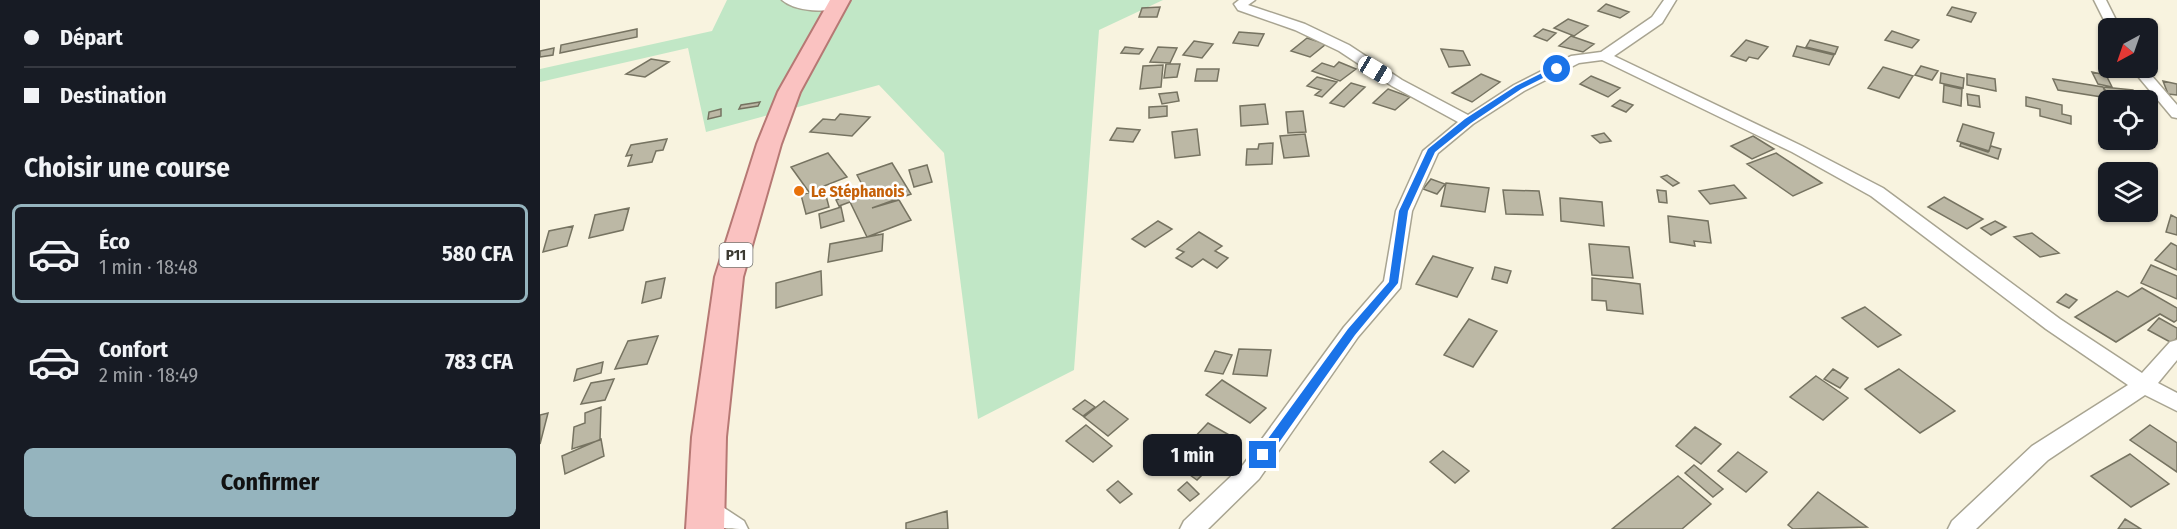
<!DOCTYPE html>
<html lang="fr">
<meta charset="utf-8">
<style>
body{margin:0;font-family:"Fira Sans Condensed",sans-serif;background:#20242c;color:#f1f3f6;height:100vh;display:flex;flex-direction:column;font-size:22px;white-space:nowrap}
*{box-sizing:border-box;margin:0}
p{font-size:20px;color:#9ea1a6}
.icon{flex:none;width:33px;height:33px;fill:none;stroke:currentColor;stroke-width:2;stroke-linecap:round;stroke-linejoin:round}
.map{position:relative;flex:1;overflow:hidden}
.details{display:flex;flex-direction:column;background:#171b24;width:540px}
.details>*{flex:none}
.guide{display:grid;align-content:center;height:132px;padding:0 24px;background:#171b24}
.needle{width:39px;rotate:220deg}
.controls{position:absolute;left:1558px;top:18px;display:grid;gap:12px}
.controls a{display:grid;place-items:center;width:60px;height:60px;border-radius:9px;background:#171b24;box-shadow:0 2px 4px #0004;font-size:30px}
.end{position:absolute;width:27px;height:27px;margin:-14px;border:8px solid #1a73e8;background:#fff;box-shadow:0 0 0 3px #fff}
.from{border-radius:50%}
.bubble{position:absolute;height:42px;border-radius:9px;background:#171b24;box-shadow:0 2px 4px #0004;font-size:20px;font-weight:700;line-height:42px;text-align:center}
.car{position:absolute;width:18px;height:36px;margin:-18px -9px;border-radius:8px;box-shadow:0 0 4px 2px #0007;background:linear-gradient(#fff 24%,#345 0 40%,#fff 0 76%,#345 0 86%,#fff 0)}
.guide b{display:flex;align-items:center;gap:21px;height:57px;font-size:22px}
.guide b+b{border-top:2px solid #363941}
.guide i{width:15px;height:15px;background:#f1f3f6}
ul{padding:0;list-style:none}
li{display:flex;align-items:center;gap:18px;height:99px;margin:0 12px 9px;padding:0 12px;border:3px solid transparent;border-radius:9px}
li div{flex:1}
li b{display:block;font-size:22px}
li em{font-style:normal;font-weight:700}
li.active{border-color:#95b4be}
li>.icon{width:54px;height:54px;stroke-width:1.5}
h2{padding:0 24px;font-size:27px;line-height:72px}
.button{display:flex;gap:12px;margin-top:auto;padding:12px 24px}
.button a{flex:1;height:69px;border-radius:9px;background:#95b4be;color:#111;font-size:24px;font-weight:700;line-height:69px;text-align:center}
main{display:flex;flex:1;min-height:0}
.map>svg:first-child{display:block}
</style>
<main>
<section class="details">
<div class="guide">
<b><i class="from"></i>Départ</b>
<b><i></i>Destination</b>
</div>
<h2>Choisir une course</h2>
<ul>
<li class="active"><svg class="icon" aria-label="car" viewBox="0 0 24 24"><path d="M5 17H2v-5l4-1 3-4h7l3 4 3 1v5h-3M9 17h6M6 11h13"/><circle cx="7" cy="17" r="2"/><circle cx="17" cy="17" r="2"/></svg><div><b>Éco</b><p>1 min · 18:48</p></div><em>580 CFA</em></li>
<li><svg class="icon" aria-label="car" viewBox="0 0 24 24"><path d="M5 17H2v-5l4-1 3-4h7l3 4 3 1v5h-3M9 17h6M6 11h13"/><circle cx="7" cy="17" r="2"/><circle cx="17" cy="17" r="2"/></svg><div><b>Confort</b><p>2 min · 18:49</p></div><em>783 CFA</em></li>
</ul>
<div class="button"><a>Confirmer</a></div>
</section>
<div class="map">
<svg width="1637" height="529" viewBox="0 0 1637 529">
<rect width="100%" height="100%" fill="#f8f3df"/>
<path fill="#c1e7c6" d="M187 0H623L559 30 534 370 438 419 404 153 339 85 166 132 148 48 0 82V69L172 31Z"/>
<path fill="#bcb8a5" stroke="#767361" stroke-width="1.5" d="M1066 4 1089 12 1080 18 1058 11Z
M620 7 617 17H599L602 8Z
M1412 7 1436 13 1431 22 1407 15Z
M1028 19 1048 26 1034 36 1014 28Z
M97 29V37L20 53 21 45Z
M1003 29 1016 33 1007 41 994 36Z
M1352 31 1379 40 1372 48 1345 40Z
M699 32 724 34 718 46 693 43Z
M1031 36 1054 44 1043 52 1019 46Z
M767 38 786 44 770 57 751 51Z
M1206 40 1228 47 1218 59 1209 57 1206 61 1191 56Z
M1270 40 1298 47 1295 54 1266 47Z
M654 41 673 44 662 58 643 55Z
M1257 46 1294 55 1289 65 1253 56Z
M585 47 603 49 599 54 581 53Z
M618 47 637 48 630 63 610 62Z
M14 48 13 55 0 57V51Z
M901 49 923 51 930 65 909 67Z
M111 59 129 62 105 77 86 74Z
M799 62 816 69 800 81 772 71 782 63 794 67Z
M626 64H640L637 77 624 78Z
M623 65 621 87 600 89 603 66Z
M1381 66 1398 71 1392 80 1375 75Z
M1343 67 1373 76 1359 98 1328 88Z
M657 69H679L677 81H655Z
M1552 72 1566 75 1572 87 1558 84Z
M1401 73 1424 78 1423 88 1400 83Z
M941 74 960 82 932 102 912 93Z
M1427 74 1455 79 1456 91 1427 85Z
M1051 76 1080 88 1068 97 1040 84Z
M777 77 797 82 782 97 775 95 781 90 767 86Z
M1513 79 1563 87 1568 98 1518 90Z
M1623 81 1637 84V95L1628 94Z
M811 83 825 87 804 107 790 103Z
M1404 85 1422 89 1421 106 1403 102Z
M1563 87 1593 90 1600 100H1572Z
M848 89 870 97 855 110 833 103Z
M637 92 639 101 622 104 619 94Z
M1427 94 1439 96 1440 107 1428 105Z
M1486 97 1522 105V114L1531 116V124L1500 116V109L1486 106Z
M1080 100 1093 105 1086 112 1072 106Z
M220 102 218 106 199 109 201 105Z
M725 104 728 124 701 126 700 106Z
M627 106V116L609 118V107Z
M181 109V116L168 119 169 112Z
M763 111 766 132 748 133 746 112Z
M300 114 330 117 312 136 270 132 283 119 295 120Z
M1423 124 1454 133 1449 151 1417 141Z
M577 128 600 130 593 142 570 140Z
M657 129 660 155 635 158 632 132Z
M1064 133 1071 141 1060 143 1052 136Z
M765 134 769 156 744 158 740 136Z
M1213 136 1234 149 1212 159 1191 146Z
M127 139 123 150 116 151 112 162 88 166 92 155 86 156 91 145Z
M733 143 732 164 706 165 707 149H718L719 144Z
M1421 143 1448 152 1451 146 1461 149 1458 159 1420 146Z
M288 153 307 177 269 192 251 167Z
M1236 153 1282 183 1253 196 1207 164Z
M352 163 371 194 332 208 359 200 371 220 327 237 310 202 299 206 296 200 325 190 317 175Z
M387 165 392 182 374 187 369 170Z
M1127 175 1139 183 1133 186 1121 177Z
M891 179 905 184 897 194 883 189Z
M906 183 949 188 945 212 901 206Z
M1194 185 1206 198 1170 204 1159 191Z
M284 188 289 207 266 214 261 195Z
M963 190 999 191 1003 215 966 214Z
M1117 190 1126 191 1127 203 1119 202Z
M1404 197 1443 219 1427 229 1388 207Z
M1020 198 1062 202 1064 226 1021 221Z
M301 207 304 221 281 228 279 214Z
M89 208 83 230 49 238 55 215Z
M1631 215 1637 218V235L1626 232Z
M1128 216 1168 221 1171 243 1154 241 1155 246 1130 242Z
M618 221 632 229 605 247 592 239Z
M1455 221 1466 227 1451 235 1441 228Z
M33 226 27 246 3 252 9 231Z
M659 232 682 246 675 251 688 258 677 268 663 259 652 267 636 258 644 252 637 249Z
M1492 233 1519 253 1500 257 1474 237Z
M343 234 342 251 288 262 290 244Z
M1631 243 1637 246V270L1615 260Z
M1049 244 1089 247 1093 278 1052 275Z
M893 256 933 268 917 297 876 284Z
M1611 265 1637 276V299L1601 283Z
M955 267 971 271 967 283 952 279Z
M281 271 282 295 236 308V283Z
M125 278 121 298 102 303 106 282Z
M1052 278 1100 284 1103 314 1067 310 1066 301 1052 300Z
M1602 288 1637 308V320L1634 322 1620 314 1576 342 1535 317 1577 291 1588 297Z
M1526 294 1537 300 1529 308 1517 302Z
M1325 307 1361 335 1338 347 1302 318Z
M1619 318 1637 328V338L1632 343 1608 330Z
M929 319 957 331 933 367 904 355Z
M118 336 107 364 75 369 88 341Z
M699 349 731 350 727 376 693 374Z
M675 351 692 355 683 374 665 371Z
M63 362 61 373 34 381 37 369Z
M1293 369 1308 378 1300 388 1284 379Z
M1359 369 1415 411 1380 433 1325 389Z
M1276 376 1308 398 1283 420 1250 397Z
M74 379 65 400 41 404 51 383Z
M682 380 726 408 710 423 666 395Z
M545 400 555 407 543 416 533 409Z
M564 401 588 419 568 436 544 417Z
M61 407 60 440 32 449 34 427 45 423V413Z
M8 413 0 444V415Z
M668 423 691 436 674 455 650 442Z
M546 425 572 446 553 462 526 441Z
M1610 425 1637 443V472L1590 440Z
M1155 427 1181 444 1161 464 1136 446Z
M61 439 64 456 25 474 22 456Z
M638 448 649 455 637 466 626 459Z
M903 451 929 471 915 483 890 462Z
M1198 452 1227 472 1206 492 1178 471Z
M1590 454 1629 484 1591 507 1551 476Z
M651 462 665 472 657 480 643 470Z
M1154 465 1183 489 1173 497 1145 473Z
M1138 476 1171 504 1142 529H1072Z
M578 481 592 494 580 503 567 490Z
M647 482 659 494 650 501 638 490Z
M1278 492 1327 527 1253 529 1248 525Z
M407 511 408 529H366V523Z
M1585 519 1601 529H1578Z"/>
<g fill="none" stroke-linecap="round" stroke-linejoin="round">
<defs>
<path id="minor" d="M242 0H296L302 4C290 15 254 11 242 0Z
M699 0H715L708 5 765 24 809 45 862 80 928 115 974 85 1031 56 1061 52 1112 17 1124 0H1136L1122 23 1074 56 1262 146 1343 188 1520 319 1602 373 1630 342 1637 340V360L1618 383 1637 393V411L1605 395 1508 460 1436 529H1408L1412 521 1492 446 1588 385 1506 329 1331 196 1252 152 1062 60 1039 63 984 91 933 124 898 153 872 211 860 288 818 337 719 479 668 529H640L644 521 703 465 804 327 844 281 856 211 883 151 918 122 852 86 799 51 755 30 698 10 694 4Z
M1554 0H1566L1580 28 1569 30Z
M1591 68H1605L1637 105V118L1632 117Z
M166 496 204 521 208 529C185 529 166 529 154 506L158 499Z"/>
<path id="primary" d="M290 0H310L260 92 241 144 203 277 186 437 184 529H146L152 437 175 277 217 144 238 92Z"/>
</defs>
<use href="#minor" stroke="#a8a491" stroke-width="3"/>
<use href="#primary" stroke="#b67874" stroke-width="4"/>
<use href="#minor" fill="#fff" fill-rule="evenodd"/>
<use href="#primary" fill="#fac2c1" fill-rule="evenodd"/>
</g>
<path fill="#1a73e8" d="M1014 67 1021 69 981 89 931 123 895 152 868 211 858 283 815 335 728 458H719V451L808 329 849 282 859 211 888 149 925 119 976 86Z"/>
<circle fill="#e8710a" stroke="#fff" stroke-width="2" cx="259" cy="191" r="6"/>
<g text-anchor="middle" stroke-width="5" stroke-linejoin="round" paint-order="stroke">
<rect fill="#fff" stroke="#767570" stroke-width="1.5" x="179.5" y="243" width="33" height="24" rx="4.5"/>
<g font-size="15" font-weight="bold" fill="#3c3a32">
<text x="196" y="260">P11</text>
</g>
<g font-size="16" font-weight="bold" fill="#c56008" stroke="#fff" text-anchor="start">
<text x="271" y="197">Le Stéphanois</text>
</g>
</g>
</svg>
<div class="controls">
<a><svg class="needle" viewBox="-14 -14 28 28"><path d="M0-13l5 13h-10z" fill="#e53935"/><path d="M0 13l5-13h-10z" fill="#9ea1a6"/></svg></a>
<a><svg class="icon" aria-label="locate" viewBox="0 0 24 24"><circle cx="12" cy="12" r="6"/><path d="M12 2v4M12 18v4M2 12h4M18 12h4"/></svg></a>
<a><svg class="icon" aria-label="layers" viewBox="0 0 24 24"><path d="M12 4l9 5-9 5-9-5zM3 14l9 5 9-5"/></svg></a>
</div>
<i class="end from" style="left:1017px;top:69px"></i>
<i class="end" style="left:723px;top:455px"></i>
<div class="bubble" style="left:603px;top:434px;width:99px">1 min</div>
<i class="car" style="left:835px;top:70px;rotate:121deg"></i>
</div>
</main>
